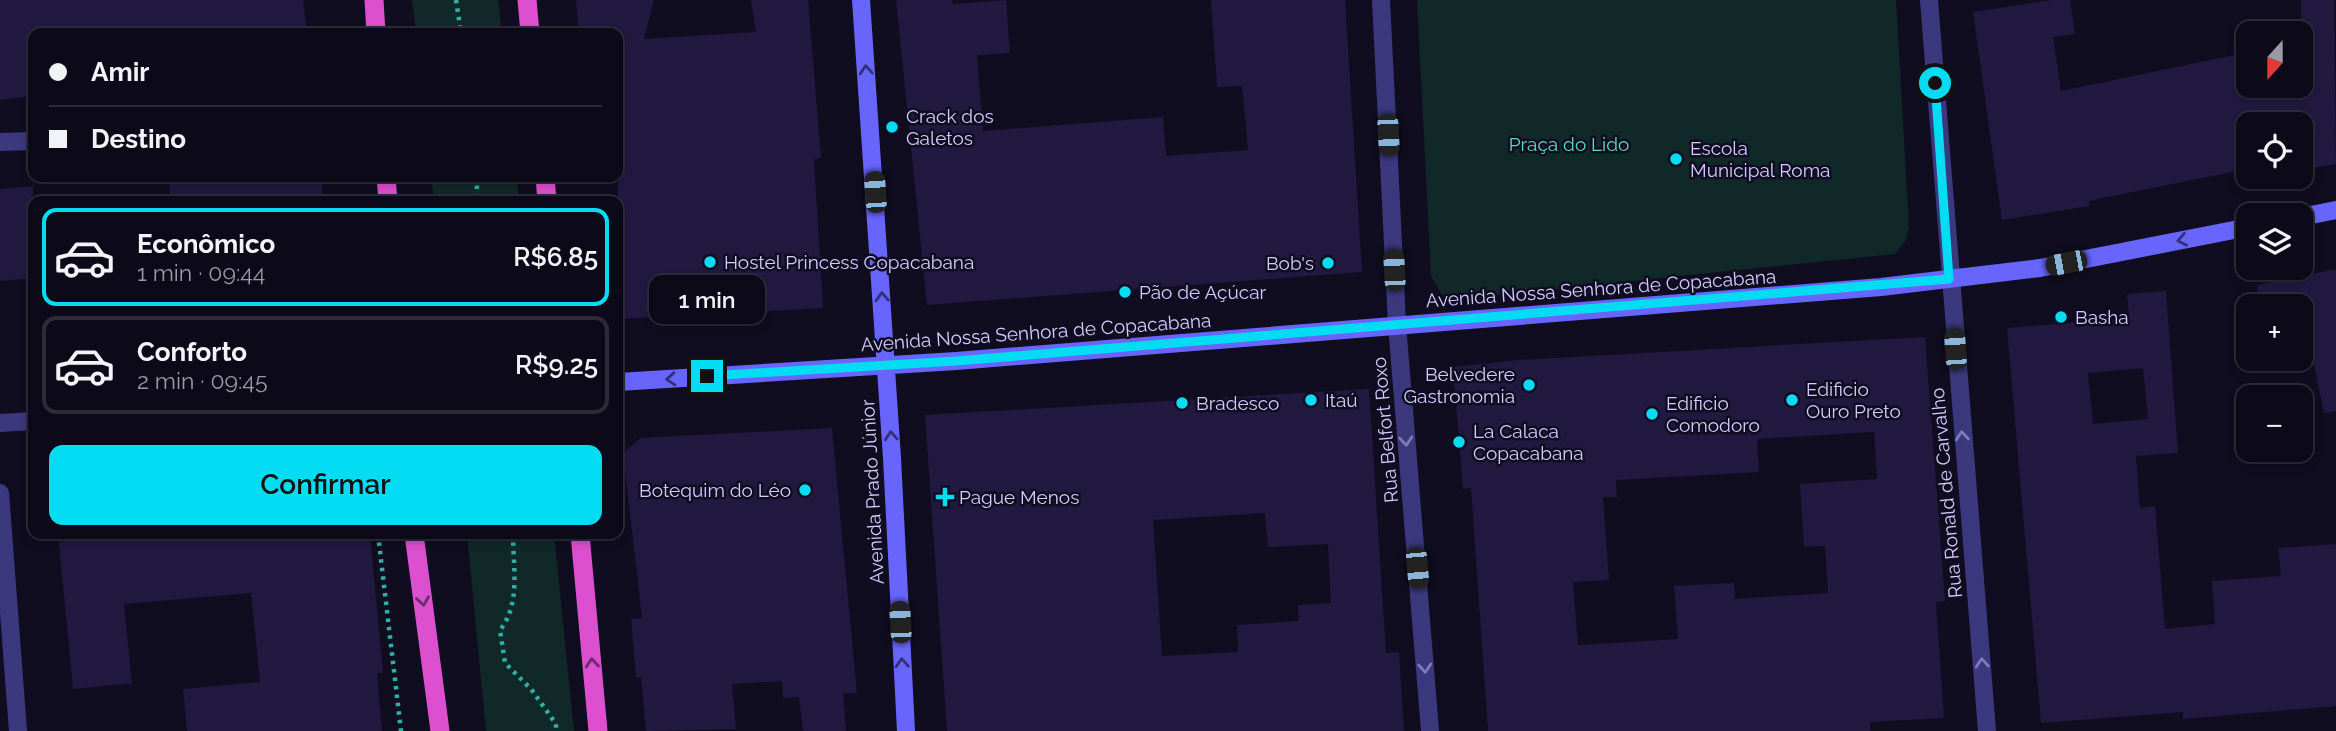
<!DOCTYPE html>
<html lang="pt">
<meta charset="utf-8">
<style>
body{margin:0;font-family:Raleway,sans-serif;background:#151321;color:#f1f3f6;height:100vh;display:flex;flex-direction:column;font-size:26px;white-space:nowrap}
*{box-sizing:border-box;margin:0}
p{font-size:23px;color:#9a9aa2}
.icon{flex:none;width:38px;height:38px;fill:none;stroke:currentColor;stroke-width:2;stroke-linecap:round;stroke-linejoin:round}
.map{position:relative;flex:1;overflow:hidden}
.details{position:absolute;left:28px;top:196px;width:595px;height:343px;display:flex;flex-direction:column;background:#0c0a18;border-radius:14px;box-shadow:0 4px 10px #0003,0 0 0 2px #2c2b37}
.details>*{flex:none}
.guide{position:absolute;left:28px;top:28px;width:595px;height:154px;border-radius:14px;box-shadow:0 4px 10px #0003,0 0 0 2px #2c2b37;display:grid;align-content:center;height:154px;padding:0 21px;background:#0c0a18}
.needle{width:46px;rotate:201deg}
.buttons{position:absolute;left:2236px;top:21px;display:grid;gap:14px}
.buttons a{display:grid;place-items:center;width:77px;height:77px;border-radius:14px;background:#0c0a18;box-shadow:0 4px 10px #0003,0 0 0 2px #2c2b37;font-size:35px}
.end{position:absolute;width:32px;height:32px;margin:-16px;border:9px solid #03dcf3;background:#111;box-shadow:0 0 0 4px #111}
.from{border-radius:50%}
.bubble{position:absolute;height:49px;border-radius:14px;background:#0c0a18;box-shadow:0 4px 10px #0003,0 0 0 2px #2c2b37;font-size:23px;font-weight:600;line-height:49px;text-align:center}
.car{position:absolute;width:21px;height:42px;margin:-21px -10px;border-radius:9px;box-shadow:0 0 5px 2px #0007;background:linear-gradient(#222 24%,#8ab4d8 0 40%,#222 0 76%,#8ab4d8 0 86%,#222 0)}
.guide b{display:flex;align-items:center;gap:24px;height:66px;font-size:26px}
.guide b+b{border-top:2px solid #2c2b37}
.guide i{width:18px;height:18px;background:#f1f3f6}
ul{padding:12px 0 0;list-style:none}
li{display:flex;align-items:center;gap:21px;height:98px;margin:0 14px 10px;padding:0 7px;border:4px solid #2c2b37;border-radius:14px}
li div{flex:1}
li b{display:block;font-size:26px}
li em{font-style:normal;font-weight:600}
li.active{border-color:#03dcf3}
li>.icon{width:63px;height:63px;stroke-width:1.5}
.primary-button{display:flex;gap:14px;margin-top:auto;padding:14px 21px}
.primary-button a{flex:1;height:80px;border-radius:14px;background:#03dcf3;color:#111;font-size:28px;font-weight:600;line-height:80px;text-align:center}
.map>svg:first-child{display:block}
</style>
<div class="map">
<svg width="2336" height="731" viewBox="0 0 2336 731">
<rect width="100%" height="100%" fill="#100d20"/>
<path fill="#102928" d="M412 0H498L502 33H416Z
M1417 0H1896L1909 227 1906 240 1895 254 1459 299 1442 295 1431 276Z
M431 177H517L519 201H434Z
M467 534H554L574 731H486Z"/>
<path fill="#211940" fill-rule="evenodd" d="M0 0H303L307 33H33V96L0 100Z
M576 0H654L644 39 756 32 751 0H808L821 158 814 159 823 308 618 319V33H579Z
M896 0H952L953 4 1006 0 1010 53 977 55 983 131 1163 117 1166 156 1248 150 1242 86 1217 87 1211 0H1345L1362 272 927 305Z
M2052 0H2070L2075 34 2053 37 2061 91 2249 52V86H2301V0H2334L2336 164 2301 170V124H2237L2246 169 2089 201V206L2002 220 1973 12Z
M245 177H321L323 201H170V181Z
M33 186V278L0 281V189Z
M2336 269V411L2324 413 2310 345 2301 346V306H2261L2257 285Z
M2166 291 2178 453 2136 456 2140 508 2155 506 2165 629 2215 624 2212 581 2281 576 2278 548 2336 544V706L2183 719V712L2041 723 2007 328 2129 318 2127 294ZM2143 368 2148 419 2093 424 2088 373Z
M1925 337 1945 601 1936 602 1944 718 1870 722V731H1488L1471 488 1463 489 1453 367 1519 360ZM1874 432 1877 479 1800 484 1804 547 1825 546 1828 593 1735 599 1734 583 1674 586 1678 639 1578 645 1573 582 1609 580 1603 497H1617L1616 480 1759 472 1757 439Z
M1369 389 1386 653 1399 652 1404 731H947L925 415ZM1265 513 1268 547 1328 544 1331 603 1298 605 1299 621 1237 625 1238 652 1162 656 1153 520Z
M832 428 857 693H843L846 731H803L799 697 783 698 782 681 732 684 736 729 646 731 641 677 636 678 631 619 642 618 623 454 640 438Z
M58 534H370L383 673H377L382 731H187L183 689 260 682 251 593 124 604 132 683 73 689Z"/>
<g fill="none" stroke-linecap="round" stroke-linejoin="round">
<path stroke="#2fafa7" stroke-width="4.5" stroke-dasharray="3.5 5" stroke-linecap="butt" d="M456 0 461 33
M476 177 478 201
M378 534 401 731
M513 534C513 566 521 604 500 630L505 663 531 689 556 724V731"/>
<path stroke="#3b387e" stroke-width="18" d="M1381 0 1397 324 1430 731
M1929 0 1987 731
M0 142 33 141
M0 423 33 421
M0 493 18 731"/>
<path stroke="#6865fd" stroke-width="18" d="M861 0 892 458 906 731
M2301 217 2336 210
M618 382 956 361 1881 287 2040 268 2249 227"/>
<path stroke="#dc4fce" stroke-width="19" d="M374 0 376 33
M527 0 530 33
M386 177 388 201
M545 177 547 201
M414 534 440 731
M580 534 598 731"/>
</g>
<defs><path id="oneway-chevron" d="M-2-3.5L2.5 0L-2 3.5" fill="none" stroke-width="1.6" stroke-linecap="round" stroke-linejoin="round" transform="scale(1.75)"/></defs>
<g stroke="#333078">
<use href="#oneway-chevron" transform="translate(866 70) rotate(-94)"/>
<use href="#oneway-chevron" transform="translate(2182 240) rotate(169)"/>
<use href="#oneway-chevron" transform="translate(882 297) rotate(-93)"/>
<use href="#oneway-chevron" transform="translate(671 379) rotate(176)"/>
<use href="#oneway-chevron" transform="translate(891 436) rotate(-94)"/>
<use href="#oneway-chevron" transform="translate(902 663) rotate(-93)"/>
</g>
<g stroke="#7f7bb8">
<use href="#oneway-chevron" transform="translate(1962 436) rotate(-95)"/>
<use href="#oneway-chevron" transform="translate(1406 441) rotate(85)"/>
<use href="#oneway-chevron" transform="translate(1982 663) rotate(-95)"/>
<use href="#oneway-chevron" transform="translate(1425 668) rotate(85)"/>
</g>
<g stroke="#6c2b6e">
<use href="#oneway-chevron" transform="translate(423 601) rotate(82)"/>
<use href="#oneway-chevron" transform="translate(592 663) rotate(-95)"/>
</g>
<g fill="none" stroke-linecap="round" stroke-linejoin="round">
<path stroke="#03dcf3" stroke-width="9" d="M707 376 956 361 1949 279 1935 83"/>
</g>
<g fill="#03dcf3" stroke="#100d20" stroke-width="2.5">
<circle cx="892" cy="127" r="7"/>
<circle cx="1676" cy="159" r="7"/>
<circle cx="710" cy="262" r="7"/>
<circle cx="1328" cy="263" r="7"/>
<circle cx="1125" cy="292" r="7"/>
<circle cx="2061" cy="317" r="7"/>
<circle cx="1529" cy="385" r="7"/>
<circle cx="1311" cy="400" r="7"/>
<circle cx="1792" cy="400" r="7"/>
<circle cx="1182" cy="403" r="7"/>
<circle cx="1652" cy="414" r="7"/>
<circle cx="1459" cy="442" r="7"/>
<circle cx="805" cy="490" r="7"/>
<path d="M941.5 486.5h7v7h7v7h-7v7h-7v-7h-7v-7h7z"/>
</g>
<g text-anchor="middle" stroke-width="5" stroke-linejoin="round" paint-order="stroke">
<g font-size="19" fill="#d2ccfe" stroke="#100d20" text-anchor="start">
<text x="906" y="123">Crack dos<tspan x="906" dy="22">Galetos</tspan></text>
<text x="1690" y="155">Escola<tspan x="1690" dy="22">Municipal Roma</tspan></text>
<text x="724" y="269">Hostel Princess Copacabana</text>
<text x="1314" y="270" text-anchor="end">Bob's</text>
<text x="1139" y="299">Pão de Açúcar</text>
<text x="2075" y="324">Basha</text>
<text x="1515" y="381" text-anchor="end">Belvedere<tspan x="1515" dy="22">Gastronomia</tspan></text>
<text x="1806" y="396">Edificio<tspan x="1806" dy="22">Ouro Preto</tspan></text>
<text x="1325" y="407">Itaú</text>
<text x="1196" y="410">Bradesco</text>
<text x="1666" y="410">Edificio<tspan x="1666" dy="22">Comodoro</tspan></text>
<text x="1473" y="438">La Calaca<tspan x="1473" dy="22">Copacabana</tspan></text>
<text x="791" y="497" text-anchor="end">Botequim do Léo</text>
<text x="959" y="504">Pague Menos</text>
</g>
<g font-size="19" fill="#5addbb" stroke="#100d20">
<text x="1569" y="151">Praça do Lido</text>
</g>
<g font-size="19" fill="#d2ccfe" stroke="#100d20">
<text transform="translate(1601 288) rotate(-4)" y="7">Avenida Nossa Senhora de Copacabana</text>
<text transform="translate(1036 332) rotate(-4)" y="7">Avenida Nossa Senhora de Copacabana</text>
<text transform="translate(1385 430) rotate(-95)" y="7">Rua Belfort Roxo</text>
<text transform="translate(872 492) rotate(-93)" y="7">Avenida Prado Júnior</text>
<text transform="translate(1946 493) rotate(-95)" y="7">Rua Ronald de Carvalho</text>
</g>
</g>
</svg>
<div class="buttons">
<a><svg class="needle" viewBox="-14 -14 28 28"><path d="M0-13l5 13h-10z" fill="#e53935"/><path d="M0 13l5-13h-10z" fill="#9a9aa2"/></svg></a>
<a><svg class="icon" aria-label="locate" viewBox="0 0 24 24"><circle cx="12" cy="12" r="6"/><path d="M12 2v4M12 18v4M2 12h4M18 12h4"/></svg></a>
<a><svg class="icon" aria-label="layers" viewBox="0 0 24 24"><path d="M12 4l9 5-9 5-9-5zM3 14l9 5 9-5"/></svg></a>
<a>+</a>
<a>−</a>
</div>
<i class="end from" style="left:1935px;top:83px"></i>
<i class="end" style="left:707px;top:376px"></i>
<div class="bubble" style="left:649px;top:275px;width:116px">1 min</div>
<i class="car" style="left:1388px;top:135px;rotate:177deg"></i>
<i class="car" style="left:875px;top:192px;rotate:356deg"></i>
<i class="car" style="left:2066px;top:263px;rotate:259deg"></i>
<i class="car" style="left:1394px;top:270px;rotate:357deg"></i>
<i class="car" style="left:1955px;top:349px;rotate:356deg"></i>
<i class="car" style="left:1417px;top:568px;rotate:175deg"></i>
<i class="car" style="left:900px;top:622px;rotate:357deg"></i>
<div class="guide">
<b><i class="from"></i>Amir</b>
<b><i></i>Destino</b>
</div>
<section class="details">
<ul>
<li class="active"><svg class="icon" aria-label="car" viewBox="0 0 24 24"><path d="M5 17H2v-5l4-1 3-4h7l3 4 3 1v5h-3M9 17h6M6 11h13"/><circle cx="7" cy="17" r="2"/><circle cx="17" cy="17" r="2"/></svg><div><b>Econômico</b><p>1 min · 09:44</p></div><em>R$6.85</em></li>
<li><svg class="icon" aria-label="car" viewBox="0 0 24 24"><path d="M5 17H2v-5l4-1 3-4h7l3 4 3 1v5h-3M9 17h6M6 11h13"/><circle cx="7" cy="17" r="2"/><circle cx="17" cy="17" r="2"/></svg><div><b>Conforto</b><p>2 min · 09:45</p></div><em>R$9.25</em></li>
</ul>
<div class="primary-button"><a>Confirmar</a></div>
</section>
</div>
